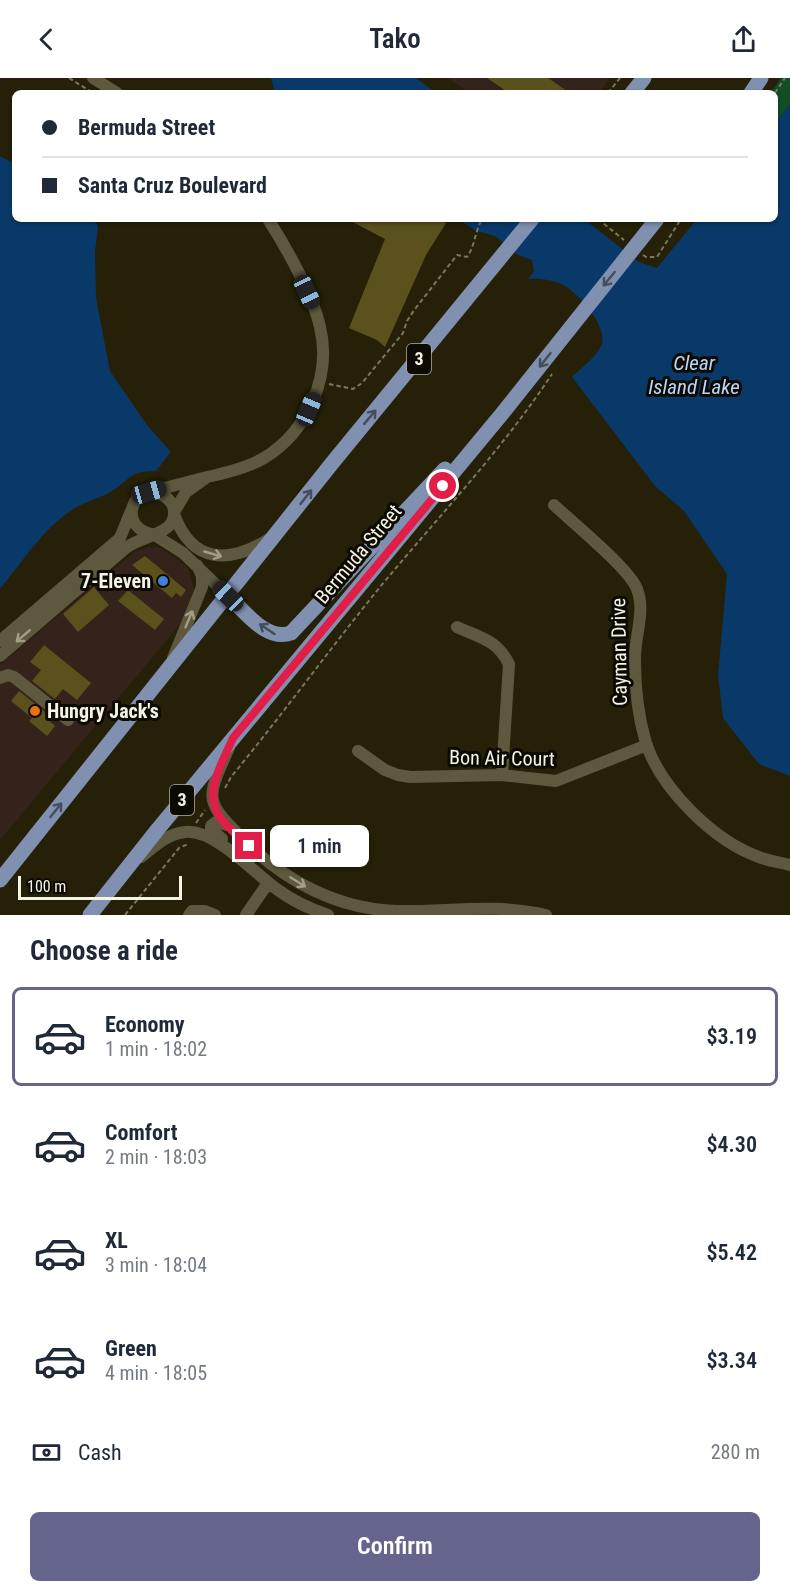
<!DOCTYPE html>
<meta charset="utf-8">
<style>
body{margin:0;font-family:"Roboto Condensed",sans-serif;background:#f2f2f3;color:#1f2937;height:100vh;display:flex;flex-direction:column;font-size:22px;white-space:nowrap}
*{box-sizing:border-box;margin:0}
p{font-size:20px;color:#747a83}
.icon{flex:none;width:33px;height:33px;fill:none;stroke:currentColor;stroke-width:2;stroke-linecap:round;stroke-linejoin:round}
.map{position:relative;height:837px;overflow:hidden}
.sheet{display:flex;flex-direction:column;background:#fff;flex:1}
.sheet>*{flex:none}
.top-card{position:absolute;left:12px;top:12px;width:766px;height:132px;border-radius:9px;box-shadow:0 2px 4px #0004;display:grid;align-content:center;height:132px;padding:0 30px;background:#fff}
.scale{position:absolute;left:18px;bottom:15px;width:164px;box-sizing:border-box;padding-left:6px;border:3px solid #f5f3e3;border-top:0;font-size:16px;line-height:21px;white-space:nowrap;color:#f5f3e3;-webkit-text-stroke:4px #0c0a02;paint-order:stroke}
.end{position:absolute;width:27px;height:27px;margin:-14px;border:8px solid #e11d48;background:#fff;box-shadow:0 0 0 3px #fff}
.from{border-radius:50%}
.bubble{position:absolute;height:42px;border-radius:9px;background:#fff;box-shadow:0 2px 4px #0004;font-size:20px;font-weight:600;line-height:42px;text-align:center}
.car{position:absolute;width:18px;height:36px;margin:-18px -9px;border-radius:8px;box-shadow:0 0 4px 2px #0007;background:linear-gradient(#222 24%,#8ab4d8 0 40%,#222 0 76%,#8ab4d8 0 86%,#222 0)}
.top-card b{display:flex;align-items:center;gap:21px;height:57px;font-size:22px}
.top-card b+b{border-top:2px solid #e0e1e3}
.top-card i{width:15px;height:15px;background:#1f2937}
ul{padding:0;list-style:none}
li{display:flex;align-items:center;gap:18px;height:99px;margin:0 12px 9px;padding:0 18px;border:3px solid transparent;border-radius:9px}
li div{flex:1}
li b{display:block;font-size:22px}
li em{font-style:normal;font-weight:600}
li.on{border-color:#64648d}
li>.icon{width:54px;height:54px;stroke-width:1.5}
h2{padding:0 30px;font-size:27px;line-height:72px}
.pay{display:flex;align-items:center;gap:15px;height:66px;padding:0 30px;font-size:22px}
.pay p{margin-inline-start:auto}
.action{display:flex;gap:12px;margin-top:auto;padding:12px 30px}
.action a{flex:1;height:69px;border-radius:9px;background:#64648d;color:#fff;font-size:24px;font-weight:600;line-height:69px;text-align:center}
header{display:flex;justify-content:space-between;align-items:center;height:78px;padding:0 30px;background:#fff;font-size:27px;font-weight:600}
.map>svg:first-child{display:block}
</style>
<header><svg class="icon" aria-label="back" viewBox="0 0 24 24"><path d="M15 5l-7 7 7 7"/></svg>Tako<svg class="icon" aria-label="share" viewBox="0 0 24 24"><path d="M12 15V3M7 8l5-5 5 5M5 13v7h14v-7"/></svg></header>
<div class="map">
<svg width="790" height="837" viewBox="0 0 790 837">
<rect width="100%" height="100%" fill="#252007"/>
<path fill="#34231b" d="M448 0H610L599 15H470Z
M149 469 161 470 188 489 194 511 191 524 181 545 0 762V587L112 492 136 473Z"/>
<path fill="#124d26" d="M781 0H790V26L776 44V15H771Z"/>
<path fill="#083968" d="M271 0H416L436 15H275Z
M790 26V698L759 686 723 640 718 597 727 496 684 433 655 408 572 299C581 290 596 279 601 268 610 251 579 216 565 208 554 202 540 200 528 201L534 193 532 182 518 177 495 158 477 153 457 141H584L639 184 657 190 697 141H776V44Z
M0 78 15 86V141H94L98 148 95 174 96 220 110 293 147 347 171 374 156 393C127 394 134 399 112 413 101 420 87 423 75 430 43 450 24 482 0 511Z"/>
<path fill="#5a511d" d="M487 0H548L570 15H509Z
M347 141H438L446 145 426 177 385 269 377 262 349 250 385 161Z
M145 478 186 512 181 519 176 515 172 520 132 487Z
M94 509 109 527 78 554 63 536Z
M128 512 164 541 155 552 118 523Z
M44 567 91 605 77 622 63 611 55 621 32 603 41 592 30 584Z
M19 613 49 637 46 640 55 648 47 658 29 643 32 640 11 623Z"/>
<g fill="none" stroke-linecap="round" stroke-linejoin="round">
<path stroke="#7a7761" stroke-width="2" stroke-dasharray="4.5 3" stroke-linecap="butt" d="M69 0 93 15
M608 15 620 0
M775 15 785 0
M598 141 624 162
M643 177 646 179H657L681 141
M329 306 353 311 362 305 403 255 407 243 415 231 457 177 467 179C475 168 475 153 482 141
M225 710 231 699C282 637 329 572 380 509 438 439 502 372 552 296
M196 745 205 732
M125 837 179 770 188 766"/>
<path stroke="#5e593e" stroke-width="12" d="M93 0 117 15
M207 399C226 395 247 390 264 380 307 354 332 299 320 249 313 217 286 169 268 141
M153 413 207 399 186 414 174 434
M554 427C572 444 630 491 637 511 646 534 634 559 635 583 635 611 638 638 646 665 661 711 714 763 759 779 768 783 780 784 790 787
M174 436C192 486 229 486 269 461
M153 456 183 475 228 518
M457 549C481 560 497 562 509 586L502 697
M0 563 120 460 131 433
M0 578 127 469C141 459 169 456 173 441 181 416 141 403 133 428 128 442 138 453 151 456
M173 580 202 509V498L197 487
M0 600 8 597 14 599 68 642
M229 670C205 723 204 722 246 764 286 804 339 831 396 833 447 834 496 825 546 837
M358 673 385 692 398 697 410 699 502 697 556 703 647 667
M222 761 211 751V748L216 744 227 747
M141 779C155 768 167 756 185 754 215 751 254 795 278 812 293 823 310 831 328 837
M189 837 192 833H205L215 837
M246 837 268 805"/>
<path stroke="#8090b1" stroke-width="15" d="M632 15 644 0
M751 15 761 0
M228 518C245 533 266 564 291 555L445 391
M0 802 333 384 532 141
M90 837 158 751 501 337 657 141"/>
</g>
<defs><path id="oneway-shaft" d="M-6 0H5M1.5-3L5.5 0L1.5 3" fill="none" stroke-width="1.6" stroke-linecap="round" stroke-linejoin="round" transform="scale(1.5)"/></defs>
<g stroke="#464d5a">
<use href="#oneway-shaft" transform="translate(609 201) rotate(129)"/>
<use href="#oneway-shaft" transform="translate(545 282) rotate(128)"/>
<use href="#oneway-shaft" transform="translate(370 339) rotate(-50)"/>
<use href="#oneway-shaft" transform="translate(306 419) rotate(-52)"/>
<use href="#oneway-shaft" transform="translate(267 551) rotate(-146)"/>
<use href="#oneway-shaft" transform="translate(56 732) rotate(-51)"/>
</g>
<g stroke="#a29e88">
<use href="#oneway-shaft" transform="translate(213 476) rotate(16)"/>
<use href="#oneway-shaft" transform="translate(189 541) rotate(-67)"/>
<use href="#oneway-shaft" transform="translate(23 558) rotate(139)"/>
<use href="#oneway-shaft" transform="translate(298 804) rotate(32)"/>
</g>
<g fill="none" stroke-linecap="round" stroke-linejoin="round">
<path stroke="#e11d48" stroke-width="8" d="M249 768C241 759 230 752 222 742 201 716 222 686 233 660L443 408"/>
</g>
<circle fill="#3f7fe0" stroke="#0c0a02" stroke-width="2" cx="163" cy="503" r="6"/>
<circle fill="#e8710a" stroke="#0c0a02" stroke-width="2" cx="35" cy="633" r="6"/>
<g text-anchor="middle" stroke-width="6" stroke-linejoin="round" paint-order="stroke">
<g fill="#0c0a02" stroke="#afada0" stroke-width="1.5">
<rect x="407" y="266" width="24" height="30" rx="4.5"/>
<rect x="170" y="707" width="24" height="30" rx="4.5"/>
</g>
<g font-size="18" font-weight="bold" fill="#f5f3e3">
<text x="419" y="287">3</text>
<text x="182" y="728">3</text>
</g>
<g font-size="20" fill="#f5f3e3" stroke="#0c0a02">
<text transform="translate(358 476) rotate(-50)" y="7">Bermuda Street</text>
<text transform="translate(619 574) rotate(-91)" y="7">Cayman Drive</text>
<text transform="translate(502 680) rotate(1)" y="7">Bon Air Court</text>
</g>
<g font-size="20" font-weight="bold" fill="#f5f3e3" stroke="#0c0a02" text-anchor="end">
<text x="151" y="510">7-Eleven</text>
<text x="47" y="640" text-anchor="start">Hungry Jack's</text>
</g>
<g font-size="21" font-style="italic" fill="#b8d7fb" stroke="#0c0a02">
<text x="694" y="292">Clear<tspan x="694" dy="24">Island Lake</tspan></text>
</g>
</g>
</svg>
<div class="scale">100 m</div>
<i class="end from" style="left:443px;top:408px"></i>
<i class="end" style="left:249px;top:768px"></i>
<div class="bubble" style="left:270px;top:747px;width:99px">1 min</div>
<i class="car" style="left:307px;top:214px;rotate:155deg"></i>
<i class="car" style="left:309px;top:331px;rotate:23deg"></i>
<i class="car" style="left:149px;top:414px;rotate:74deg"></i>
<i class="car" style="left:228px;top:518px;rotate:314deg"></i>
<div class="top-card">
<b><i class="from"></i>Bermuda Street</b>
<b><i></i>Santa Cruz Boulevard</b>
</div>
</div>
<section class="sheet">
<h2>Choose a ride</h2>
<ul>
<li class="on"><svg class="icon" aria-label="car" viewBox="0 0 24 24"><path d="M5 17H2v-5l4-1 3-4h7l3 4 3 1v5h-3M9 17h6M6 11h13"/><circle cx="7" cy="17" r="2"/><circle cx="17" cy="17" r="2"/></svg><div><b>Economy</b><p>1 min · 18:02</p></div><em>$3.19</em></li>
<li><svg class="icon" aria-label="car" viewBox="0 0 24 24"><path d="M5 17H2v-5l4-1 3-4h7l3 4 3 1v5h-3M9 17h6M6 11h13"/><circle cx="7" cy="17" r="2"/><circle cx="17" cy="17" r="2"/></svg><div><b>Comfort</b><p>2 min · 18:03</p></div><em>$4.30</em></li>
<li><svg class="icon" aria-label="car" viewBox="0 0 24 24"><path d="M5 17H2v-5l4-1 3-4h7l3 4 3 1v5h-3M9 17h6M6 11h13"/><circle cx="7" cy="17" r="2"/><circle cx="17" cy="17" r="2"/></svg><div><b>XL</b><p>3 min · 18:04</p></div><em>$5.42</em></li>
<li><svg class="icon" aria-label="car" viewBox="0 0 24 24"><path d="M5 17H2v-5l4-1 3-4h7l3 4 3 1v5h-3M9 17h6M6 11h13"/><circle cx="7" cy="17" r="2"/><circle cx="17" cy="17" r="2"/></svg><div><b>Green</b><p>4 min · 18:05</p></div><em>$3.34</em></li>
</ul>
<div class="pay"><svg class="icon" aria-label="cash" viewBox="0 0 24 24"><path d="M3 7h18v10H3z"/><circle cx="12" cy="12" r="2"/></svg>Cash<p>280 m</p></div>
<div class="action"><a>Confirm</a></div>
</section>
